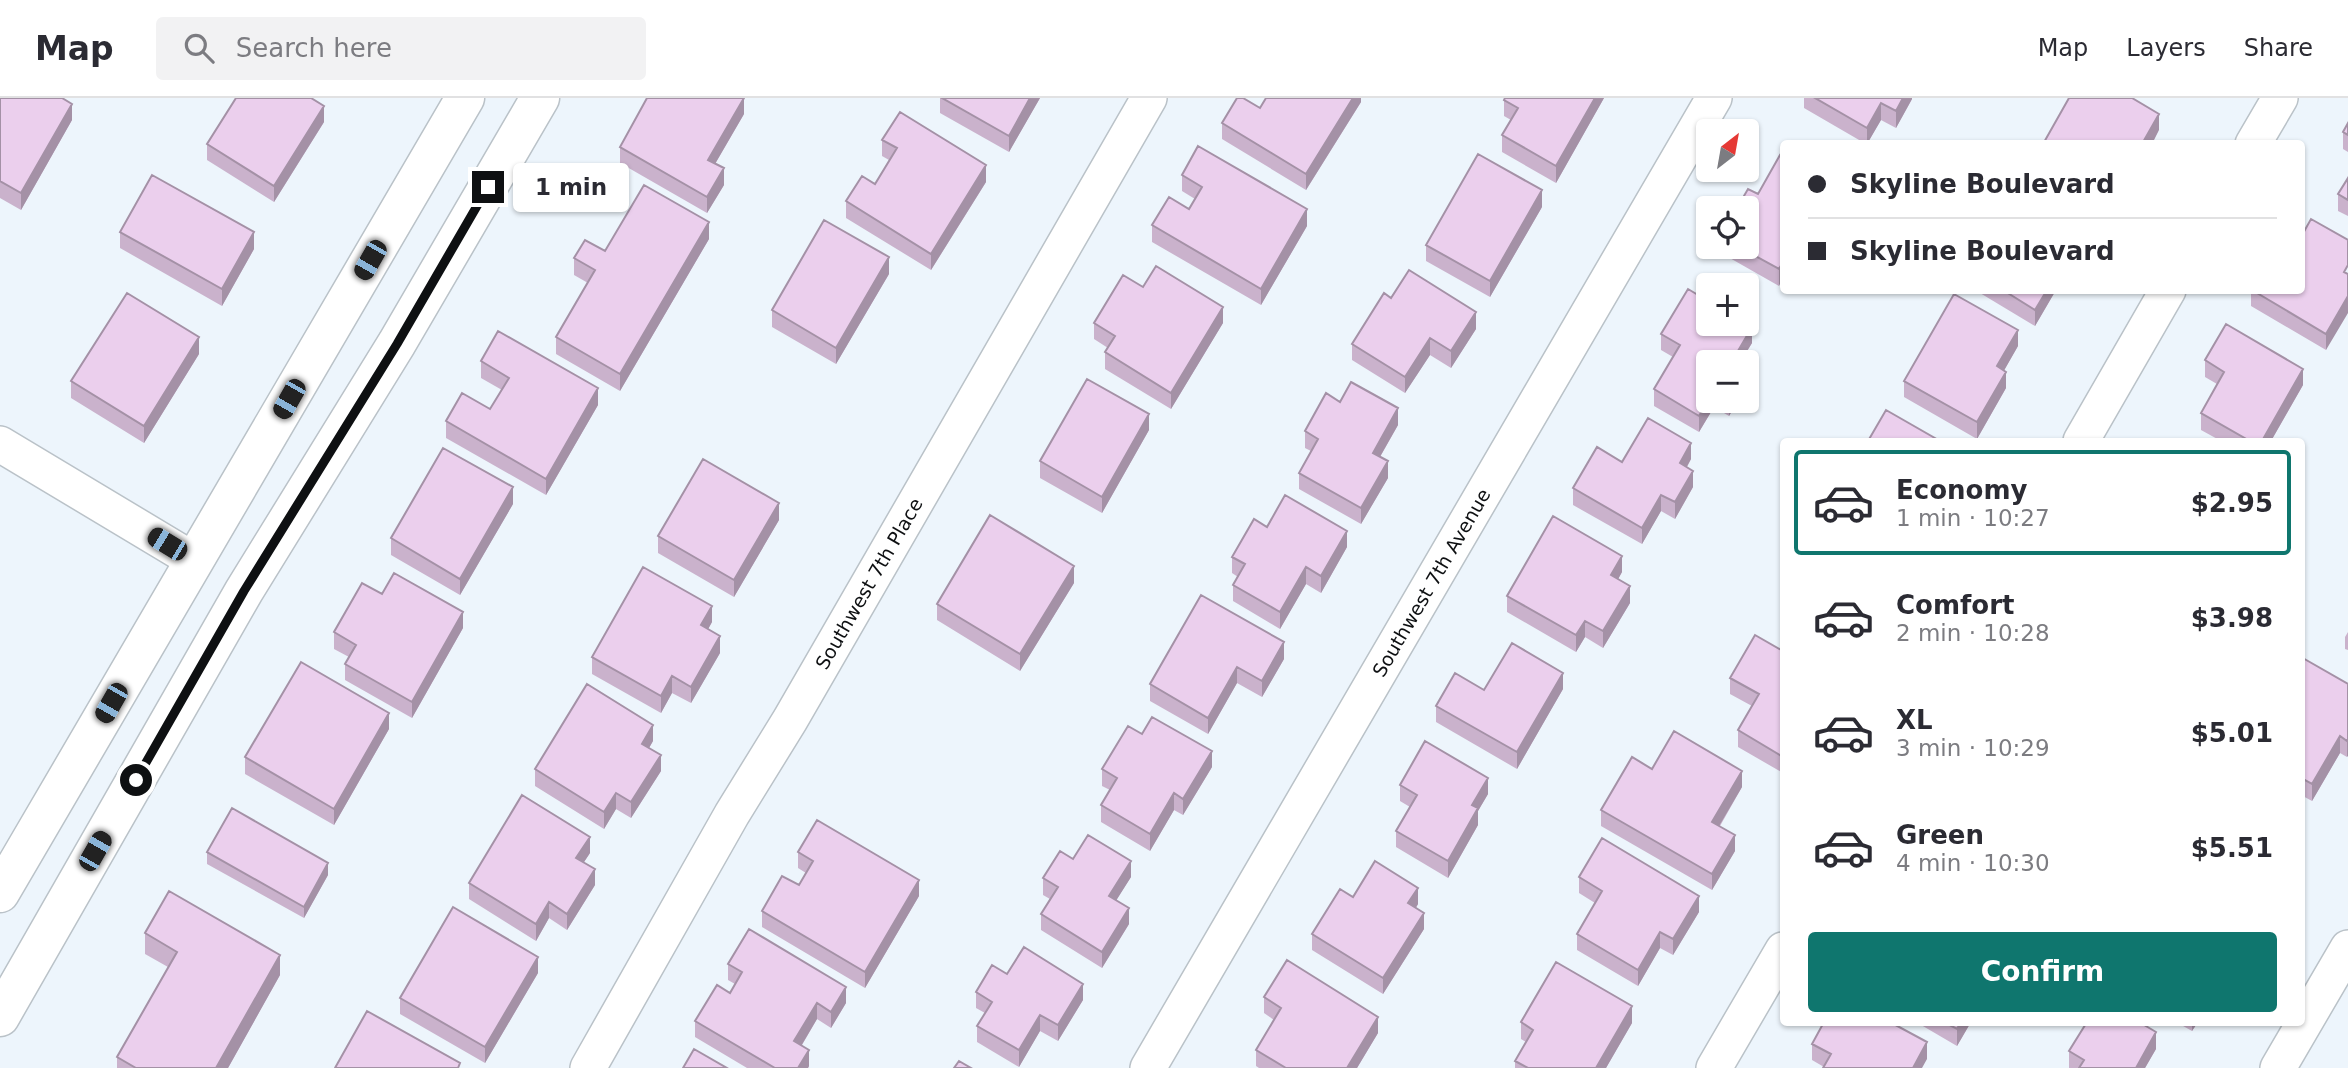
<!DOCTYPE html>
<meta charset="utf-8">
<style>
body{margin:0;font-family:"DejaVu Sans",sans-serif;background:#f2f2f3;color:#2b2b33;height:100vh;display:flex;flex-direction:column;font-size:26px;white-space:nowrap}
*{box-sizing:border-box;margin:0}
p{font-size:23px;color:#7c7c81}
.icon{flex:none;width:38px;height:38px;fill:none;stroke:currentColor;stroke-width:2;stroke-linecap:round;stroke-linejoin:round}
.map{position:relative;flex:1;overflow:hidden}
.panel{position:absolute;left:1780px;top:340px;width:525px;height:588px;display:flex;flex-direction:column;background:#fff;border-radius:7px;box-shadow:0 2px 5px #0004}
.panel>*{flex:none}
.guide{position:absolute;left:1780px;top:42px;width:525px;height:154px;border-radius:7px;box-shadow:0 2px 5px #0004;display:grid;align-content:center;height:154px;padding:0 28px;background:#fff}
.needle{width:46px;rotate:31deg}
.fabs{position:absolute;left:1696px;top:21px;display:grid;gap:14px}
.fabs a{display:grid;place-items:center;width:63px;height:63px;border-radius:7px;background:#fff;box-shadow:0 2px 5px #0004;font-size:35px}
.end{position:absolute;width:32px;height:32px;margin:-16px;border:9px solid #0e1012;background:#fff;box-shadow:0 0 0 4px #fff}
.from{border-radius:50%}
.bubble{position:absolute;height:49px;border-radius:7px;background:#fff;box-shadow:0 2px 5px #0004;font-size:23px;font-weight:600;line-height:49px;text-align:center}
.car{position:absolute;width:21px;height:42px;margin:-21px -10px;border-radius:9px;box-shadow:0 0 5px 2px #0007;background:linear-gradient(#222 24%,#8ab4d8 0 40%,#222 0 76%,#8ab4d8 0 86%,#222 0)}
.guide b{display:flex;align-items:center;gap:24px;height:66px;font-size:26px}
.guide b+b{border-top:2px solid #e1e1e2}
.guide i{width:18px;height:18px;background:#2b2b33}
ul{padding:12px 0 0;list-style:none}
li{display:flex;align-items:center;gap:21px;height:105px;margin:0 14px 10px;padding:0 14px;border:4px solid transparent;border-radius:7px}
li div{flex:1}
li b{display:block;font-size:26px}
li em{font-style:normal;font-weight:600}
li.selected{border-color:#0f766e}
li>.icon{width:63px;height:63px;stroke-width:1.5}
.cta{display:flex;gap:14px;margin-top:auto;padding:14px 28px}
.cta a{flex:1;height:80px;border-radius:7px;background:#0f766e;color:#fff;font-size:28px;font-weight:600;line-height:80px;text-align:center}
header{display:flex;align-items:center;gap:42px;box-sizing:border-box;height:98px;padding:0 35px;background:#fff;border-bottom:2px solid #e1e1e2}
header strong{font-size:33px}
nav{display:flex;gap:38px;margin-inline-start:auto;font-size:24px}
.search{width:490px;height:63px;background:#f2f2f3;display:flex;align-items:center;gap:18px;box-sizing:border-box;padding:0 24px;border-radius:7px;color:#7c7c81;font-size:26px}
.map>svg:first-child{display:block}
</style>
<header>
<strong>Map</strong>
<div class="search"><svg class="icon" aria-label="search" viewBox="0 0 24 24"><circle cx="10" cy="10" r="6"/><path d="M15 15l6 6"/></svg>Search here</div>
<nav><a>Map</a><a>Layers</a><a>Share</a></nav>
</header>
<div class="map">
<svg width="2348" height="970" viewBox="0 0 2348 970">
<rect width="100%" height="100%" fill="#edf5fc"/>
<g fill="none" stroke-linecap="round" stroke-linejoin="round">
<defs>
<g id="street">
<path d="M2253 46 2280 0"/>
<path d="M2081 343 2168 192"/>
<path d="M0 346 195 463"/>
<path id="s1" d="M588 970 732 716 790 622 1149 0"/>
<path id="s2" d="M1148 970 1714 0"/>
<path d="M1714 970 1783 852"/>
<path d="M2278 970 2348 850"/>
</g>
<path id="secondary" d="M0 795 465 0
M0 919 244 493 397 245 540 0"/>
</defs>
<use href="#street" stroke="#bac2c8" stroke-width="38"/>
<use href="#secondary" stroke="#bac2c8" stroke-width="41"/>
<use href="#street" stroke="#fff" stroke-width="35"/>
<use href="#secondary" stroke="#fff" stroke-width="38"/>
</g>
<path fill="#cab2cc" d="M0 0 72 22 21 112 0 100Z
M940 0H1040L1009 54 940 15Z
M1361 0V4L1306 92 1222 41V25L1260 10Z
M1505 0H1604L1556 85 1502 54V37L1511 22 1504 18V2Z
M1804 0H1912V1L1896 30 1881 22 1867 46H1866L1804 10Z
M744 16 715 66 724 87 707 115 620 65V49Z
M324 24 274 104 207 62V46Z
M2348 25V54L2343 51V34Z
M882 42 986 84 931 172 846 120V103L875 86 889 62 882 58Z
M1783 59 1779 188 1721 155V149H1746L1758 96Z
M1182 77 1307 128 1261 207 1152 144V127L1189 111 1195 101 1182 93Z
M2348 80V118L2338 113V96Z
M1542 109 1490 199 1426 163V147Z
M120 134 254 151 222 208 120 150Z
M709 141 620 293 556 256V239L588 185 574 177V160L605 153Z
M2348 142 2326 252 2251 208V192H2301Z
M889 176 836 266 772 229V212Z
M1143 189 1223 225 1171 311 1105 271V254L1108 250 1094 241V225Z
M1975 192H2056L2035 228Z
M1476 231 1451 270 1430 257 1405 295 1352 262V246Z
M1661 236 1752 245 1742 262 1708 264V303H1738L1729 318 1714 309 1699 334 1654 308V291L1673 259 1661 252Z
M2018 248 2004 272 2006 290 1977 341 1904 299V283Z
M199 256 144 345 71 300V283Z
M2205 262 2303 287 2271 343H2221L2201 332V315L2217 286 2205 279Z
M481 263 598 307 546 397 446 340V323L490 311 502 292 481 280Z
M1340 304 1398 327 1380 359 1388 380 1361 426 1299 391V375L1311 353 1305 350V333Z
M1149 332 1102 415 1040 380V363Z
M1691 361 1687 369 1693 389 1675 421 1661 413 1642 446 1573 407V390L1622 364Z
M513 406 460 497 391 457V440Z
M779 422 734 499 658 455V438Z
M1267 429 1347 449 1321 495 1306 486 1280 531 1233 503V487L1238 479 1232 475V459Z
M1622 474 1618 481 1630 505 1603 550 1585 539 1576 554 1507 514V498Z
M1074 485 1020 573 937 522V506Z
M1201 497 1284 561 1262 599 1237 585 1208 636 1150 603V586Z
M712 524 708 531 720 555 691 605 672 595 661 615 592 576V559Z
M463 530 412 620 345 582V566L349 559 334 551V534Z
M2348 534V552L2345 551V539Z
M1783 553V675L1738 649V632L1752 608 1730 596V580Z
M2301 559 2348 586 2347 659 2340 655 2312 703 2301 697Z
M1563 591 1517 671 1436 624V608L1484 592Z
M389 631 334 727 245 676V659Z
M1142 636 1212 669 1183 717 1174 712 1150 753 1101 724V707L1110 692 1102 688V671Z
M653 643 649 650 661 673 631 720 616 711 604 731 535 688V671Z
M1652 671 1742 689 1720 728 1735 753 1712 792 1601 728V712Z
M1400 687 1488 696 1478 713V727L1448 780 1396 749V733L1410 709 1400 703Z
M207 754 328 777 304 820 207 766Z
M798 754 919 798 865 890 762 829V813L799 787 806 775 798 770Z
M590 755 584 764 595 787 567 832 549 820 536 843 469 801V785Z
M1073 761 1131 779 1116 802 1129 826 1102 870 1041 832V816L1050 801 1043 797V780Z
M1579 779 1699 814 1673 857 1660 850 1638 888 1577 852V836L1595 805 1579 795Z
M1353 799 1418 806 1416 810 1424 831 1383 896 1312 852V836Z
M145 835 280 877 228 970H117V959L168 869 145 856Z
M728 866 846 905 831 930 817 921 802 947 809 968 808 970H747L695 939V923L730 895 735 886 728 882Z
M538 875 485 965 400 916V900Z
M1007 876 1083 902 1058 943 1040 933 1019 969 977 944V928L985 915 976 910V894Z
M1264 899 1378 935 1357 970H1259L1256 968V952L1274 922 1264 915Z
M1521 924 1632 925 1606 970H1515V963L1526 944 1521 941Z
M1916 924H1971L1957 948Z
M2176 924H2198L2192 933Z
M1812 946 1927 961 1824 969 1812 962Z
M2156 951 2145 970H2069V953Z"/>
<path fill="#a491a6" d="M744 0V16L708 78V62Z
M1030 0H1040L1009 54V38Z
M1353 0H1361V4L1306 92V76Z
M1595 0H1604L1556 85V68Z
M1903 0H1912V1L1896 30V13Z
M1881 5V22L1867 46V30Z
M72 6V22L21 112V95Z
M324 8V24L274 104V88Z
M2159 16V32L2152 46H2142Z
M986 67V84L931 172V156Z
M724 70V87L707 115V99Z
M1542 92V109L1490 199V183Z
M1307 111V128L1261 207V191Z
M709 124V141L620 293V276Z
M254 134V151L222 208V191Z
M889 159V176L836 266V250Z
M1783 164V180L1779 188V171Z
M2047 192H2056L2035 228V212Z
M2348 198V215L2326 252V236Z
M1223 209V225L1171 311V295Z
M1476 214V231L1451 270V253Z
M1752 229V245L1740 264 1735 258Z
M2018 232V248L1997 285V268Z
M199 239V256L144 345V328Z
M1430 240V257L1405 295V279Z
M1749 266V283L1746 288V271Z
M2303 271V287L2271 343H2262Z
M2006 274V290L1977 341V324Z
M598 290V307L546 397V381Z
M1708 303H1714V309L1699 334V318Z
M1729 303H1738L1729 318Z
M1398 310V327L1373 371V355Z
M1149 316V332L1102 415V399Z
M1691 345V361L1680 381V365Z
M1388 363V380L1361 426V410Z
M1693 373V389L1675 421V404Z
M513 389V406L460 497V481Z
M1661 397V413L1642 446V430Z
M779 405V422L734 499V482Z
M1347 433V449L1321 495V478Z
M1622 458V474L1611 494V477Z
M1074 468V485L1020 573V556Z
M1306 469V486L1280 531V514Z
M1630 488V505L1603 550V533Z
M712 508V524L701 544V527Z
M463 514V530L412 620V604Z
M1585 523V539L1576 554V537Z
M720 538V555L691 605V589Z
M1284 544V561L1262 599V583Z
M1237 569V585L1208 636V620Z
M1563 575V591L1517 671V654Z
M672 578V595L661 615V598Z
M389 615V631L334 727V711Z
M653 627V643L642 662V646Z
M2340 638V655L2312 703V686Z
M2348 641V658L2347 659V643Z
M1212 653V669L1183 717V701Z
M661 657V673L631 720V704Z
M1742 673V689L1712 740V724Z
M1488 680V696L1478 713V727L1448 780V763L1472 707Z
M616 695V711L604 731V714Z
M1174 695V712L1150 753V736Z
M1735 737V753L1712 792V776Z
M590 739V755L576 776V760Z
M1131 763V779L1109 814V798Z
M328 765V777L304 820V809Z
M595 771V787L567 832V816Z
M919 782V798L865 890V874Z
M1418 790V806L1408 822V805Z
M1699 798V814L1673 857V841Z
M549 804V820L536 843V826Z
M1129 810V826L1102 870V854Z
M1424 815V831L1383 896V880Z
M1660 834V850L1638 888V872Z
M280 857V877L228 970H216Z
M538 859V875L485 965V949Z
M1083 886V902L1058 943V927Z
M846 889V905L831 930V914Z
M817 905V921L794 960V943Z
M1632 908V925L1606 970H1596Z
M1040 917V933L1019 969V952Z
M1378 919V935L1357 970H1347Z
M1961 924H1971L1957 948V931Z
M2192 924H2198L2192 933Z
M2156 934V951L2145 970H2136Z
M1927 944V961L1922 970H1913Z
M809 952V968L808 970H798Z"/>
<path fill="#ebcfed" stroke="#a491a6" stroke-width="2" d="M0 0H62L72 6 21 95 0 83Z
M236 0H311L324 8 274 88 207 46Z
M647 0H744L708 62 724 70 707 99 620 49Z
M942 0H1030L1009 38Z
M1237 0H1243L1260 10 1266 0H1353L1306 76 1222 25Z
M1505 0H1595L1556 68 1502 37 1518 10 1504 2Z
M1815 0H1903L1896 13 1881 5 1867 30Z
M2069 0H2132L2159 16 2142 46H2043Z
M900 14 986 67 931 156 846 103 862 78 875 86 897 50 882 42Z
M2348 25V37L2343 34Z
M1198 48 1307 111 1261 191 1152 127 1169 99 1189 111 1202 89 1182 77Z
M1478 56 1542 92 1490 183 1426 147Z
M1780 57 1783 59V164L1779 171 1739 149H1746V110H1737L1748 91 1758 96Z
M152 77 254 134 222 191 120 134Z
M2348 80V102L2338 96Z
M644 87 709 124 620 276 556 239 595 172 574 160 585 142 605 153Z
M2311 121 2348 142V167L2344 174 2348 176V198L2326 236 2252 192H2301V139Z
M824 122 889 159 836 250 772 212Z
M1156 168 1223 209 1171 295 1105 254 1115 238 1094 225 1123 177 1143 189Z
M1409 172 1476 214 1451 253 1430 240 1405 279 1352 246 1384 195 1391 200Z
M1688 191 1708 203V226H1746L1752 229 1735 258 1746 264H1708V303L1699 318 1654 291 1680 247 1661 236Z
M2003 192H2047L2035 212Z
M127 195 199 239 144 328 71 283Z
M1954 196 2018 232 1997 268 2006 274 1977 324 1904 283Z
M2226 226 2303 271 2262 343H2250L2201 315 2224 274 2205 262Z
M498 233 598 290 546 381 446 323 462 295 490 311 509 280 481 263Z
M1087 281 1149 316 1102 399 1040 363Z
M1351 284 1398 310 1373 355 1388 363 1361 410 1299 375 1318 341 1305 333 1326 295 1340 304Z
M1886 312 1940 343H1868Z
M1648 320 1691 345 1680 365 1693 373 1675 404 1661 397 1642 430 1573 390 1597 349 1622 364Z
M443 350 513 389 460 481 391 440Z
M703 361 779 405 734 482 658 438Z
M1285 397 1347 433 1321 478 1306 469 1280 514 1233 487 1245 466 1232 459 1254 421 1267 429Z
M990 417 1074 468 1020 556 937 506Z
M1553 418 1622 458 1611 477 1630 488 1603 533 1585 523 1576 537 1507 498Z
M643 469 712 508 701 527 720 538 691 589 672 578 661 598 592 559Z
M394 475 463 514 412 604 345 566 356 547 334 534 362 485 382 496Z
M1201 497 1284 544 1262 583 1237 569 1208 620 1150 586Z
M1755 537 1783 553V659L1738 632 1759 596 1730 580Z
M1512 545 1563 575 1517 654 1436 608 1455 575 1484 592Z
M2301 559 2348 586V641L2347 643 2340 638 2312 686 2301 680Z
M301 564 389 615 334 711 245 659Z
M587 586 653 627 642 646 661 657 631 704 616 695 604 714 535 671Z
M1152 619 1212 653 1183 701 1174 695 1150 736 1101 707 1117 680 1102 671 1128 628 1142 636Z
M1674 633 1742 673 1712 724 1735 737 1712 776 1601 712 1632 659 1652 671Z
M1425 643 1488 680 1472 707 1478 710 1448 763 1396 733 1417 697 1400 687Z
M522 697 590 739 576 760 595 771 567 816 549 804 536 826 469 785Z
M232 710 328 765 304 809 207 754Z
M817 722 919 782 865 874 762 813 782 778 799 787 813 763 798 754Z
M1088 737 1131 763 1109 798 1129 810 1102 854 1041 816 1058 789 1043 780 1060 753 1073 761Z
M1602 740 1699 798 1673 841 1660 834 1638 872 1577 836 1602 793 1579 779Z
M1375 763 1418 790 1408 805 1424 815 1383 880 1312 836 1340 791 1353 799Z
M169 793 280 857 216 970H136L117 959 177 854 145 835Z
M453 809 538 859 485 949 400 900Z
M749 831 846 889 831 914 817 905 794 943 809 952 798 970H775L695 923 717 887 730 895 742 874 728 866Z
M1024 849 1083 886 1058 927 1040 917 1019 952 977 928 992 904 976 894 992 867 1007 876Z
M1287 862 1378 919 1347 970H1286L1256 952 1281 910 1264 899Z
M1556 864 1632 908 1596 970H1528L1515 963 1533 932 1521 924Z
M367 913 460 965 458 970H335Z
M1824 924H1890L1927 944 1913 970H1823L1831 956 1812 946Z
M1944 924H1961L1957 931Z
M2087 924H2139L2156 934 2136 970H2079L2084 962 2069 953Z
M694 951 727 970H683Z
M959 963 971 970H954Z"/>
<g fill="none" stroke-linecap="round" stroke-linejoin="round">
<path stroke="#0e1012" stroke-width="9" d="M136 682 244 493 397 246 488 89"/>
</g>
<g text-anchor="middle" stroke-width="7" stroke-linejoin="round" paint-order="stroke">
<g font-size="19" fill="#0e1012" stroke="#fff">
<text dy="7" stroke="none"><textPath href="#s2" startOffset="562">Southwest 7th Avenue</textPath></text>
<text dy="7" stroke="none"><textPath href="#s1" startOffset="560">Southwest 7th Place</textPath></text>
</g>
</g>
</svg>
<div class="fabs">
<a><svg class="needle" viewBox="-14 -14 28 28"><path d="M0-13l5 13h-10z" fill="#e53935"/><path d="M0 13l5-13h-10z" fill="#7c7c81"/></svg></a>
<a><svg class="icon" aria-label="locate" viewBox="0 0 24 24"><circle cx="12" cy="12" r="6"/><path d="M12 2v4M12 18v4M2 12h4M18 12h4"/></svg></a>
<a>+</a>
<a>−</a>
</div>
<i class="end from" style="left:136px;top:682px"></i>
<i class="end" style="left:488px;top:89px"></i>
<div class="bubble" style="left:513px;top:65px;width:116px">1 min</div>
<i class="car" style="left:370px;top:162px;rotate:210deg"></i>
<i class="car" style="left:289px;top:301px;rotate:210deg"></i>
<i class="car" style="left:167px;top:446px;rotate:301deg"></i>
<i class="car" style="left:111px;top:605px;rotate:210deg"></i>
<i class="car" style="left:95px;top:753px;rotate:30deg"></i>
<div class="guide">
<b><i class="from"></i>Skyline Boulevard</b>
<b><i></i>Skyline Boulevard</b>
</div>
<section class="panel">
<ul>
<li class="selected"><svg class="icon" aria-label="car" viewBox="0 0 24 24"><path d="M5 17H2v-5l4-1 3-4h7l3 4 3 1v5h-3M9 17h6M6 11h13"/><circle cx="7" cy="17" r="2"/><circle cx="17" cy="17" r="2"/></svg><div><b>Economy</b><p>1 min · 10:27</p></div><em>$2.95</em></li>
<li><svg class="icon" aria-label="car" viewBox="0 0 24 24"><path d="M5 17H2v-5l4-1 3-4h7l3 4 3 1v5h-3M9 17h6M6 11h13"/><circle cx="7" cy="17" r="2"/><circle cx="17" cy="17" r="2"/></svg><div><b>Comfort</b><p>2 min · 10:28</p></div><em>$3.98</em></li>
<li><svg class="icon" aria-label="car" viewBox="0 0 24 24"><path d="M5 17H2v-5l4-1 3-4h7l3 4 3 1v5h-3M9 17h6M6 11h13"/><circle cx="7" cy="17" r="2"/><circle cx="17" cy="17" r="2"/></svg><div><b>XL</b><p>3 min · 10:29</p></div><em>$5.01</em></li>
<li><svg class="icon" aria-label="car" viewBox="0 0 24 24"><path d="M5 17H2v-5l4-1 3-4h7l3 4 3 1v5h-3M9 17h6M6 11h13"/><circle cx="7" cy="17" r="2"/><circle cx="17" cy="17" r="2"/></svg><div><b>Green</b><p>4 min · 10:30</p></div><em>$5.51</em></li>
</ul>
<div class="cta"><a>Confirm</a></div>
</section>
</div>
